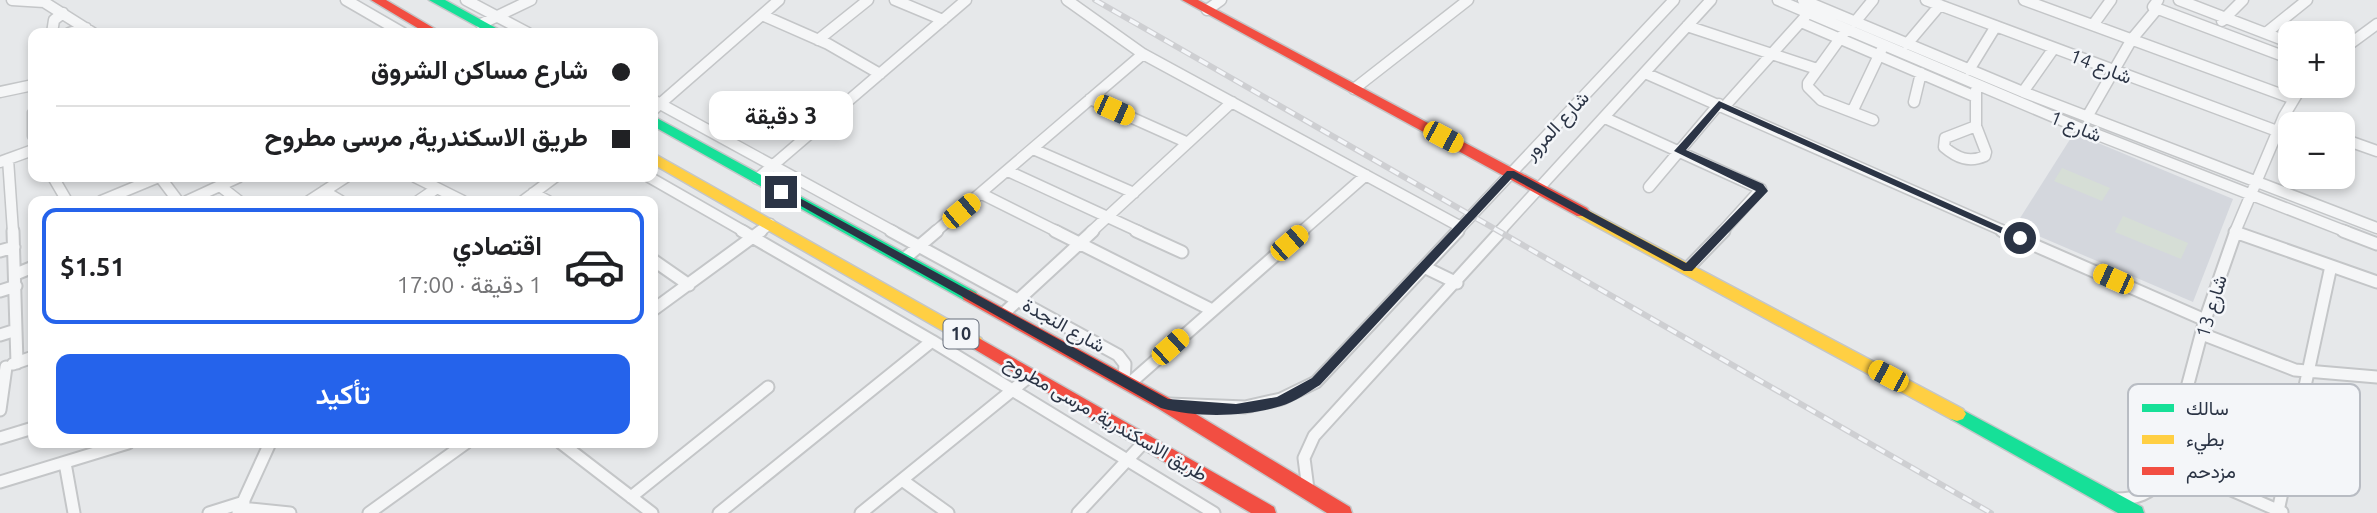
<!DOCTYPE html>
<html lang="ar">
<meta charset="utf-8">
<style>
body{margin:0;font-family:Ubuntu,Vazirmatn,sans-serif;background:#f2f2f2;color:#202124;direction:rtl;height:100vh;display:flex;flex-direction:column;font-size:26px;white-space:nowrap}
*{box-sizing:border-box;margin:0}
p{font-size:23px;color:#757577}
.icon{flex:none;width:38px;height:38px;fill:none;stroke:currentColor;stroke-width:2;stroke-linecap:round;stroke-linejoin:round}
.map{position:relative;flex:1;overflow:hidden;direction:ltr}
.side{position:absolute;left:28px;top:196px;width:630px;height:252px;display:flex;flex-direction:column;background:#fff;border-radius:14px;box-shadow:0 4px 10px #0003;direction:rtl}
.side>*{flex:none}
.banner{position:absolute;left:28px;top:28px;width:630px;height:154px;border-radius:14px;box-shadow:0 4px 10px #0003;direction:rtl;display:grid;align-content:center;height:154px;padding:0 28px;background:#fff}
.tools{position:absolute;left:2278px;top:21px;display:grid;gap:14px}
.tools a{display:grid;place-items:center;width:77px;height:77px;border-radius:14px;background:#fff;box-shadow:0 4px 10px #0003;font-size:35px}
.end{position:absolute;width:32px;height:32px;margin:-16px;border:9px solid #2b3445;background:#fff;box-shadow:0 0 0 4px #fff}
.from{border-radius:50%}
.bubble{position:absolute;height:49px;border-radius:14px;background:#fff;box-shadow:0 4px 10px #0003;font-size:23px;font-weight:600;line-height:49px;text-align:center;direction:rtl}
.car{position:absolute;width:21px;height:42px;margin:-21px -10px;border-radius:9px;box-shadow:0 0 5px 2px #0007;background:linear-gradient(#f5c518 24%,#345 0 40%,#f5c518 0 76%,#345 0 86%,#f5c518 0)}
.banner b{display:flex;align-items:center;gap:24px;height:66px;font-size:26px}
.banner b+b{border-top:2px solid #e0e0e0}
.banner i{width:18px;height:18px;background:#202124}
ul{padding:12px 0 0;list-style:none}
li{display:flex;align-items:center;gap:21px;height:116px;margin:0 14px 10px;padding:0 14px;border:4px solid transparent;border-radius:14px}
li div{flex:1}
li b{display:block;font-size:26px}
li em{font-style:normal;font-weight:600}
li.on{border-color:#2563eb}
li>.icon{width:63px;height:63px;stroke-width:1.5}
.action{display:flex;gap:14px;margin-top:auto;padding:14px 28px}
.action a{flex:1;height:80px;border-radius:14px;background:#2563eb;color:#fff;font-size:28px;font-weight:600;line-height:80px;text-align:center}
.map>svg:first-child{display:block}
</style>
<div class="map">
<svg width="2377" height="513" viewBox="0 0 2377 513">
<rect width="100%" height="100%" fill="#e6e8ea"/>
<path fill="#d4d7dd" d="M2074 133 2233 199 2193 302 2015 226Z"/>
<path fill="#d6ded6" d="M2062 168 2110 188 2102 201 2054 181Z
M2123 216 2188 243 2181 259 2115 232Z"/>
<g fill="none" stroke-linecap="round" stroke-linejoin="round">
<defs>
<path id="street-far1" d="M12 0 44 2 93 33
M346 0 403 33
M466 0 528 33
M895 0 943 20
M1067 0 1143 54 1461 227
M1778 0 2080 128 2347 232
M1803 0 2023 92 2377 228
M1926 0 2277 131
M2024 0 2294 99
M2158 0 2153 7 2291 59
M2179 0 2291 43
M1207 10 1221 0
M762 15 828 44 880 74
M2222 21 2243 0
M1801 22 1976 97
M1855 22 1873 0
M481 24 531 0
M2093 25 2111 0
M1687 26 1817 69
M52 33 54 20 63 13
M69 33 86 28
M1844 33 1808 83V87L1821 100 1873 120
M2266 33 2307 0
M818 40 868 0
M1907 44 1940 5
M2343 49 2377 24
M1969 70 1996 26
M1645 73 2006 232
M1354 89 1468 0
M1976 90V126
M0 92 33 85
M2023 92 2054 48
M1090 99 1186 142
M653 100 894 232
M1914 102 1921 73
M1725 106 1805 17
M653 110 779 0
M1852 112 1881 51
M33 113V136
M2284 116 2305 124
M2087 117 2132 39 2157 9
M1605 118 1761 189 1722 232
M1976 126 1986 152 1985 156C1969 163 1957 158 1944 147L1945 138Z
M2343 139 2377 151
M1033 149 1134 193
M8 159 13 232
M0 162 33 150
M1008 171 1140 232
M53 177 67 201
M160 177 178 201
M415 177 463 201
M649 177 745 232
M757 179 966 0
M220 186 239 201
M1649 187 1719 104
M324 191 341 201
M533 193 548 201
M982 194 1058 232
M101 201 159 177
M187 201 239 177
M309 201 346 177
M418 201 437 188
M523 201 555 177
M759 232 770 224
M935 232 1143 54
M1091 232 1232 102
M1301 232 1366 175
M1456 232 1674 0
M1499 232 1711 0
M2235 232 2284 116 2302 86"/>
<path id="street" d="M13 231 17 363
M742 231 932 341 1214 513
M891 231 1118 355 1125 364 1124 381
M1055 231 1212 310
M1136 231 1182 252
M2002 231 2205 320
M2343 231 2377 244
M2235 232 2377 282
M0 251 14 247
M904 259 937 231
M653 260 689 285
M1424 267 1457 283
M1688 268 1724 231
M16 274 33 267
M0 291 16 286
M653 310 761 231
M1003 314 1093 231
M2202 334 2295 370 2377 377
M0 335 16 330
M13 364 33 357
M1129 384 1303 231
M1169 404 1245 407 1281 399 1316 382 1458 231
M0 410 6 367
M0 438 33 428
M561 443 652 513
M2167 462 2282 512
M65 463 74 513
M902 480 948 513
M0 482 128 443
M1308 489 1304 458 1314 436 1501 231
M631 497 768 387
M2116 499C2136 499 2151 494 2163 478L2205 320 2236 231
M241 508 290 513
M2278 511 2331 266
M209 513 244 502
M238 513 270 443
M369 513 466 443
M719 513 932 341
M861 513 1031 375
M1078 513 1146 440"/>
<path id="fast" d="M429 0H445L505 33H489Z
M653 116 976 292 978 296 976 300H964L653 126Z
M1957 407 2142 507 2144 513H2118L1951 419 1948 414 1951 409Z"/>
<path id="slow" d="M653 153 981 338 983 342 981 346H969L653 164Z
M1582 207 1963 409 1966 414 1963 419 1957 421 1951 419 1577 216 1574 212 1577 208Z"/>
<path id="jam" d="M371 0H386L442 33H426Z
M1182 0H1198L1587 208 1590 212 1587 216H1577Z
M970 290 1171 399 1350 507 1352 513H1327L1159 409 964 300 962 296 964 292Z
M975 336 1274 507 1276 513H1251L969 346 967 342 969 338Z"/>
</defs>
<use href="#street-far1" stroke="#c4c6c8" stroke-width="13"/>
<use href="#street" stroke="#c4c6c8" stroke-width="15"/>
<use href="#fast" stroke="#c4c6c8" stroke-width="3"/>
<use href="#slow" stroke="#c4c6c8" stroke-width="3"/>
<use href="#jam" stroke="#c4c6c8" stroke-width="3"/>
<use href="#street-far1" stroke="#f5f6f7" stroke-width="10"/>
<use href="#street" stroke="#f5f6f7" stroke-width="11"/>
<use href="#fast" fill="#16e098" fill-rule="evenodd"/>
<use href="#slow" fill="#ffcf43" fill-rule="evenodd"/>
<use href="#jam" fill="#f24e42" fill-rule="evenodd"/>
<defs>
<path id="rail" d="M1095 0 1991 513"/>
</defs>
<use href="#rail" stroke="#cecfd2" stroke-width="6"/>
<use href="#rail" stroke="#f4f6f9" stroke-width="3.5" stroke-dasharray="10" stroke-linecap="butt"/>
</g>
<path fill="#2b3445" d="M1719 101 2026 238 2020 242 2016 240 1721 108 1686 150 1763 184 1768 191 1692 271H1684L1512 178 1320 385C1308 392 1295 402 1281 406 1245 417 1197 418 1161 408L776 192 785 190 1168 399 1236 404 1277 397 1312 378 1507 171H1514L1686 263 1756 191 1674 151Z"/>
<g text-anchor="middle" stroke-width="5" stroke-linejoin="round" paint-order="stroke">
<rect fill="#f4f6f9" stroke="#676e7b" stroke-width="2" x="943.5" y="319.5" width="35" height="29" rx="5"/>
<g font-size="18" font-weight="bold" fill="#2b3445">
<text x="961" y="340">10</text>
</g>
<g font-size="19" fill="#2b3445" stroke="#f4f6f9">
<text transform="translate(2101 66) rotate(21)" y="7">شارع 14</text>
<text transform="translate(1556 125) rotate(-47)" y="7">شارع المرور</text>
<text transform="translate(2076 126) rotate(22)" y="7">شارع 1</text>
<text transform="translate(2211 306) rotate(-73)" y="7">شارع 13</text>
<text transform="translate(1064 325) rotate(29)" y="7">شارع النجدة</text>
<text transform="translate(1106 418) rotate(30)" y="7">طريق الاسكندرية, مرسى مطروح</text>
</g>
</g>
<rect x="2128" y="384" width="232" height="112" rx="10" fill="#f4f6f9" stroke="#b8bcc3" stroke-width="2"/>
<rect x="2142" y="404" width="32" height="8" fill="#16e098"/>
<rect x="2142" y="435" width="32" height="9" fill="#ffcf43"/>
<rect x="2142" y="467" width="32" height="8" fill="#f24e42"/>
<g font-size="19" fill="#2b3445">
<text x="2186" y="415">سالك</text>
<text x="2186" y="446">بطيء</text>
<text x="2186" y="478">مزدحم</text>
</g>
</svg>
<div class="tools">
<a>+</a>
<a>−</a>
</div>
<i class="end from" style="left:2020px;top:238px"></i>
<i class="end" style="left:781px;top:192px"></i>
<div class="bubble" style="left:709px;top:91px;width:144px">3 دقيقة</div>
<i class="car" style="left:1114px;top:110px;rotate:114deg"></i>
<i class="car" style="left:1443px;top:137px;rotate:118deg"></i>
<i class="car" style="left:961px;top:211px;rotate:50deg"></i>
<i class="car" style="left:1289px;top:243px;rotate:49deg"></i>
<i class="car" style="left:2113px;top:279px;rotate:294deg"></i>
<i class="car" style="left:1170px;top:347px;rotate:48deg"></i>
<i class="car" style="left:1888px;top:376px;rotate:298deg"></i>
<div class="banner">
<b><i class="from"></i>شارع مساكن الشروق</b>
<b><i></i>طريق الاسكندرية, مرسى مطروح</b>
</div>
<section class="side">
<ul>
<li class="on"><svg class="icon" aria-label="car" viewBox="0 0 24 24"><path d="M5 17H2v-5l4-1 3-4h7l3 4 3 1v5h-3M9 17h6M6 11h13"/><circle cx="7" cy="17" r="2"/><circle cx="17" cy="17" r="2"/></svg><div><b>اقتصادي</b><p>1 دقيقة · 17:00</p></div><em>$1.51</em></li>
</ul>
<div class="action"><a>تأكيد</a></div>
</section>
</div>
